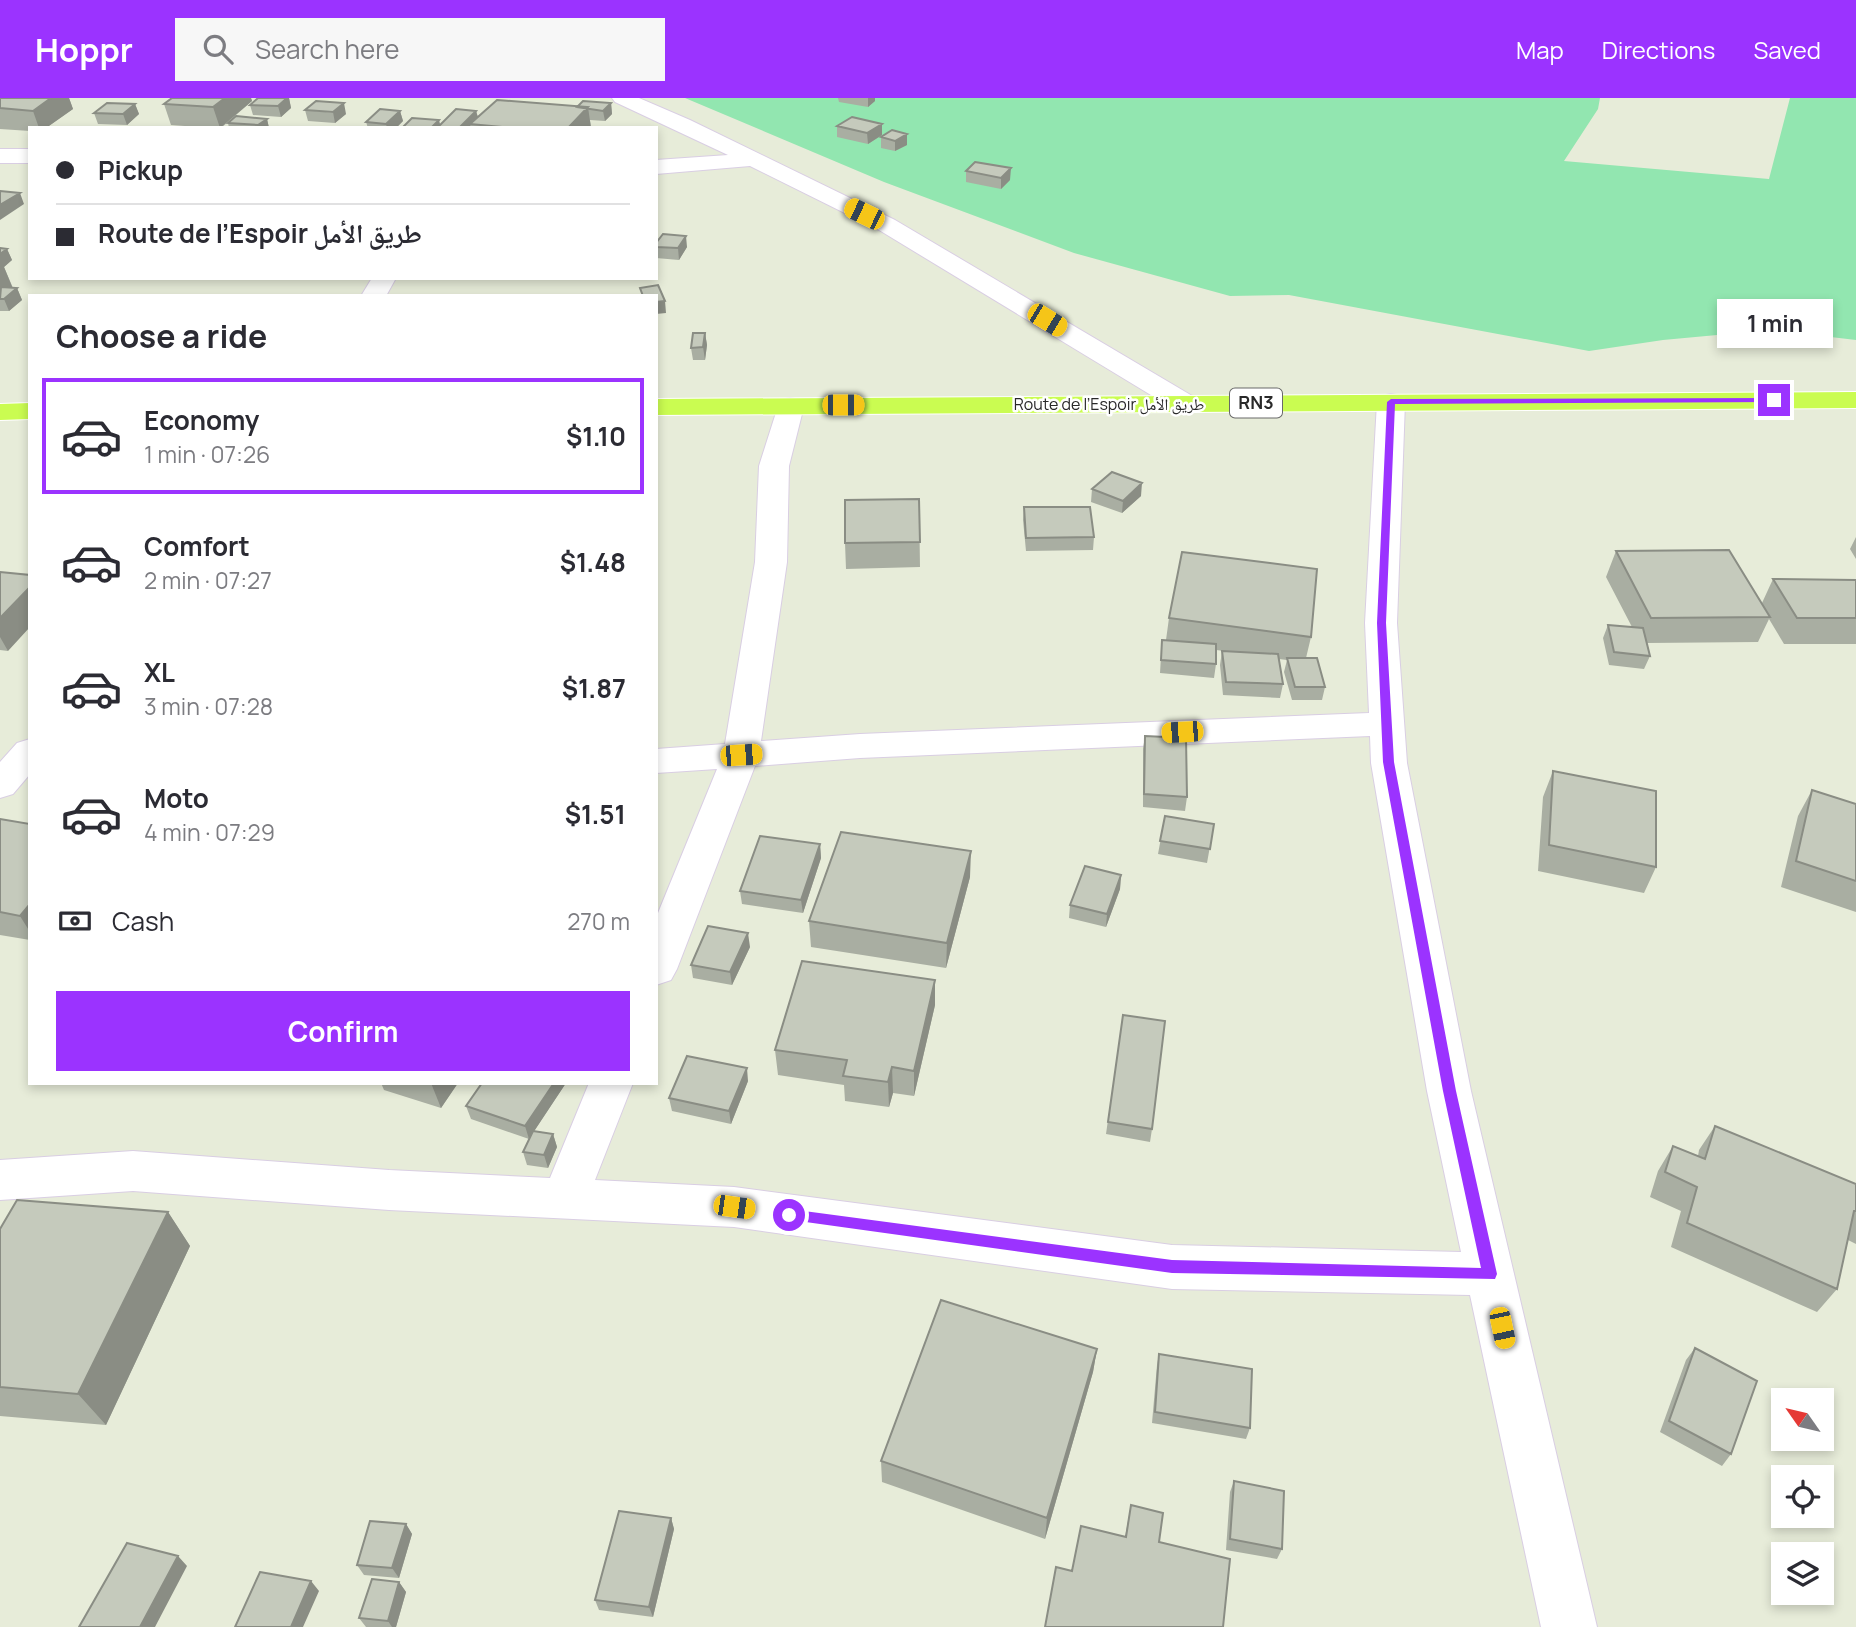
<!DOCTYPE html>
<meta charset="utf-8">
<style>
body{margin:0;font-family:Manrope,"Noto Naskh Arabic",sans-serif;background:#f7f7f7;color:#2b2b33;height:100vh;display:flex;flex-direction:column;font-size:26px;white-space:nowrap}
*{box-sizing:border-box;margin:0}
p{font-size:23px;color:#7c7c81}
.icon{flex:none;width:38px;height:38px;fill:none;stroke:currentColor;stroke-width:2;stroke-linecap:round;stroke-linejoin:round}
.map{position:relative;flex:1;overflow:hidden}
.panel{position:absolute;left:28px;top:196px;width:630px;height:791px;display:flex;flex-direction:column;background:#fff;border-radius:0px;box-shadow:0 4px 10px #0003}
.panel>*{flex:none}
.hud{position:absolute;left:28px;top:28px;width:630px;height:154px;border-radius:0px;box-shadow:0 4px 10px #0003;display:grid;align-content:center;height:154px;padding:0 28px;background:#fff}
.needle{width:46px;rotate:304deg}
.fabs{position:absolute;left:1771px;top:1290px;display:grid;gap:14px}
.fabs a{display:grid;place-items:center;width:63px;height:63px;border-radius:0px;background:#fff;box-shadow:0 4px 10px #0003;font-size:35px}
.end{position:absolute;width:32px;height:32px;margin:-16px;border:9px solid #9b33ff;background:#fff;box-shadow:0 0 0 4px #fff}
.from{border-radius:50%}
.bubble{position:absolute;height:49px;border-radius:0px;background:#fff;box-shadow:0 4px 10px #0003;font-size:23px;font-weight:700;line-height:49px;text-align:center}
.car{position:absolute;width:21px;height:42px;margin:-21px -10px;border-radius:9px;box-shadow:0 0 5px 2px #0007;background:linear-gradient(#f5c518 24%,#345 0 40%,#f5c518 0 76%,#345 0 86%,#f5c518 0)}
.hud b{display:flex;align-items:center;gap:24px;height:66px;font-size:26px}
.hud b+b{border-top:2px solid #e1e1e2}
.hud i{width:18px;height:18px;background:#2b2b33}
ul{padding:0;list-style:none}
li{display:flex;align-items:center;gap:21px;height:116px;margin:0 14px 10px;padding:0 14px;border:4px solid transparent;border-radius:0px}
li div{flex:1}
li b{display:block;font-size:26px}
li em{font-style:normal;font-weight:700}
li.current{border-color:#9b33ff}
li>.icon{width:63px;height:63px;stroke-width:1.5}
h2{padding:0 28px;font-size:32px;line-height:84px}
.pay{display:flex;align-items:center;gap:18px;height:77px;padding:0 28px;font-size:26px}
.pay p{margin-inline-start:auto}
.primary-button{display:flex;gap:14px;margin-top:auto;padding:14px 28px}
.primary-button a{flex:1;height:80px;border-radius:0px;background:#9b33ff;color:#fff;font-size:28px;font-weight:700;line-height:80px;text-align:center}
header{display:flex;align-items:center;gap:42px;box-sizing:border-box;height:98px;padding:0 35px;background:#9b33ff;color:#fff}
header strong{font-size:33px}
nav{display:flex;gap:38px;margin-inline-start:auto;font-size:24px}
.search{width:490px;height:63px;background:#f7f7f7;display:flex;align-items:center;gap:18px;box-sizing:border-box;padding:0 24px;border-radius:0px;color:#7c7c81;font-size:26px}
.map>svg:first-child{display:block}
</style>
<header>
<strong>Hoppr</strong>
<div class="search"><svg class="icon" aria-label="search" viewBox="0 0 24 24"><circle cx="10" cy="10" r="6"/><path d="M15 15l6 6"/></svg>Search here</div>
<nav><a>Map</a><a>Directions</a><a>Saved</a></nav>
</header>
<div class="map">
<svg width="1856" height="1529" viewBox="0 0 1856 1529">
<rect width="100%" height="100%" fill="#e7ecd9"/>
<path fill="#92e6b0" d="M685 0H1600L1598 11 1564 63 1769 81 1790 0H1856V242L1771 232 1663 242 1589 253 1289 197 1230 198 1074 155 884 84Z"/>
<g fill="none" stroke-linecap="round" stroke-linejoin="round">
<defs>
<path id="minor" d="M612 0H639L690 22 895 122 1194 299 1198 305 1194 311 1184 313 1174 311 879 132 750 68 656 76V62L728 57 615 4Z
M0 51H30V65H0Z
M372 180H396L386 198H361Z
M1391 296 1401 298 1405 304 1397 525 1407 665 1471 993 1597 1529H1541L1470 1197 1172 1191 734 1129 389 1112 133 1093 0 1102V1062L133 1053 389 1072 550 1080 589 985H633L595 1082 734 1089 1172 1147 1461 1154 1427 993 1371 665 1370 638 860 660 755 668 677 871 671 882 656 887V820L717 671 656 675V651L725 646 755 464 759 368 780 302 790 300 800 302 804 308 789 368 787 464 761 643 860 636 1369 615 1365 525 1377 304 1381 298Z
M30 641V676L13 696 0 700V664L17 645Z"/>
<path id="trunk" d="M1856 294V310L656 317V301Z
M30 305V321L0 322V306Z"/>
</defs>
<use href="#minor" stroke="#d9cee3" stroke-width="2"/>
<use href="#trunk" stroke="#fff" stroke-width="2"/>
<use href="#minor" fill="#fff" fill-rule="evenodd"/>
<use href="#trunk" fill="#cafc51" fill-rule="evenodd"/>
</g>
<path fill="#a9aea2" d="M0 0H69L73 11 46 30H30V33L0 31Z
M172 0H251L252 3 221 30H212L171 27 164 6Z
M258 0H289L291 10 281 19 253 17 250 7Z
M838 0H875V3L868 9 839 4Z
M611 5 612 16 605 23 590 22 591 30H402L440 27 476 13 478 19Z
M135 6 139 16 127 27 98 26 94 15Z
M305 12 346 16 335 25 308 23Z
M400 13 403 23 396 30H368L366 24Z
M267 21 269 30H229L228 25Z
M882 26V37L868 46 837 39V28Z
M907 36V47L895 53 881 50V39Z
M966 73 1010 82 1001 91 966 84Z
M656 145 687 149 679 162 656 160Z
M0 150 7 151 12 162 4 169 13 190H17L22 202 9 213H0Z
M705 235 707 247 705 262H693L691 250Z
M1092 391 1141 398 1122 415 1091 404Z
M919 401 920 469 846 471 845 445Z
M1024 409 1094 439 1093 452 1026 453 1023 422Z
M1856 439V461L1850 451Z
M1616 453 1762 505 1773 481 1856 482V546H1784L1769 521 1758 544 1647 545 1650 558 1644 571 1609 567 1603 540 1608 527 1632 529 1606 479Z
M0 474 8 553 0 552Z
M1169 520 1311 539 1306 560 1325 589 1322 602H1292L1284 574 1287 562 1279 561 1283 586 1280 600 1223 597 1220 567 1222 553H1225L1216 552V566L1214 580 1160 575 1162 542H1166Z
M1145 638 1187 699 1185 713 1143 709V651Z
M1553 673 1656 769 1644 795 1538 773 1543 699Z
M1812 692 1856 706V814L1781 789 1798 718Z
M1165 718 1214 726 1207 765 1158 756Z
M0 721 30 726V842L0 837Z
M820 746 821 760 803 815 742 806 740 793Z
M1121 777 1120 791 1106 829 1069 820 1070 807Z
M970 779 946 870 811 849 809 823Z
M750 849 732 887 693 880 691 867Z
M935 882V907L914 998 893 995 889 1009 845 1003 844 987 778 977 775 952Z
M1123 917 1152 1031 1150 1044 1106 1036Z
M748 983 731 1026 672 1013 669 1000Z
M381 985H458L441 1010 384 992Z
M482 985H566L534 1033 553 1036 557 1049 548 1070 527 1067 523 1054 529 1041 471 1021 466 1008Z
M1715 1028 1856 1086V1146L1848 1142 1837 1191 1817 1214 1671 1149 1681 1113 1650 1099 1658 1073 1673 1048 1698 1058 1699 1052Z
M168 1114 190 1148 106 1327 0 1318V1131Z
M1695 1250 1731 1356 1722 1368 1660 1334 1686 1262Z
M1097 1251 1093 1274 1045 1441 882 1384 881 1363Z
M1159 1256 1250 1330 1246 1341 1152 1325 1157 1267Z
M1234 1383 1282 1451 1277 1461 1226 1452 1230 1394Z
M1131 1407 1159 1444 1072 1473 1125 1439Z
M671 1420 674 1431 653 1519 599 1512 595 1502Z
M406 1426 412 1436 399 1480 364 1477 357 1467Z
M399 1484 406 1494 396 1529H366L359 1520Z"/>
<path fill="#8a8d84" d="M51 0H69L73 11 46 30H39L33 13Z
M225 0H251L252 3 220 30 213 9Z
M287 0H289L291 10 281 19 278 8Z
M868 0H875V3L868 9Z
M344 5 346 16 335 25 333 14Z
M611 5 612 16 605 23 603 13Z
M135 6 139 16 127 27 123 16Z
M588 9 591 30H568Z
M400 13 403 23 396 30H387L386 26Z
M476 13 479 23 470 26 471 30H459Z
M267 21 269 30H259L258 27Z
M439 22 441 30H431Z
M882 26V37L868 46 867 35Z
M907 36V47L895 53V43Z
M1011 70 1010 82 1001 91V80Z
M20 95 24 106 0 122V107Z
M686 138 687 149 679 162 678 150Z
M7 151 12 162 4 169 13 191 0 201V156Z
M17 190 22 202 9 213 4 201Z
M665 203 666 215 656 216V204Z
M705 235 707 247 705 262 703 249Z
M1142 385 1141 398 1122 415 1123 403Z
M30 489V529L8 553 0 539V520Z
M820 746 821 760 803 815 801 802Z
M971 753 970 779 946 870 947 845Z
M1121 777 1120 791 1106 829 1107 816Z
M30 806V834L20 818Z
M748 835 750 849 732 887 730 874Z
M935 882V907L914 998V973Z
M892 969 893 995 889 1009 888 984Z
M747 970 748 983 731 1026 729 1013Z
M431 985H458L441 1010Z
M554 985H566L529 1041 525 1028Z
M553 1036 557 1049 548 1070 544 1057Z
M168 1114 190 1148 106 1327 78 1296Z
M1097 1251 1093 1274 1045 1441 1047 1420Z
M671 1420 674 1431 653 1519 649 1509Z
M406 1426 412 1436 399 1480 392 1470Z
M178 1458 187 1468 155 1529H140Z
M311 1483 319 1493 303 1529H291Z
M399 1484 406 1494 396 1529H392L388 1523Z"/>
<path fill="#c5cabc" stroke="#8a8d84" stroke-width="2" d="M0 0H51L33 13 0 10Z
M172 0H225L213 9 164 6Z
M258 0H287L278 8 250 7Z
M497 2 588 9 568 30H514L470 26Z
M316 3 344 5 333 14 305 12Z
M583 3 611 5 603 13 577 9Z
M107 5 135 6 123 16 94 15Z
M380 11 400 13 386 26 366 24Z
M456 11 476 13 459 30H437Z
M236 18 267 21 258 27 228 25Z
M852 19 882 26 867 35 837 28Z
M412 20 439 22 431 30H402Z
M892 32 907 36 895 43 881 39Z
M975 64 1011 70 1001 80 966 73Z
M0 93 20 95 0 107Z
M663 136 686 138 678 150 656 149V145Z
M0 150 7 151 0 156Z
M658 187 665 203 656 204V198H643L640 190Z
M1 189 17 190 4 201H0Z
M693 235H705L703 249 691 250Z
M1112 374 1142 385 1123 403 1092 391Z
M919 401 920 444 845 445V402Z
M1024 409H1090L1094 439 1026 440Z
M1729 452 1770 519 1651 520 1616 453Z
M1182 454 1317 471 1311 539 1169 520Z
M0 474 30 477V489L0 520Z
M1773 481 1856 482V520H1797Z
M1608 527 1643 530 1650 558 1614 554Z
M1162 542 1216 546V566L1161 562Z
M1222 553 1278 556 1283 586 1226 584Z
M1287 560H1317L1325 589H1295Z
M1145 638 1186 640 1187 699 1144 696Z
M1553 673 1656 693V769L1549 747Z
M1812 692 1856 706V783L1796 763Z
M1165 718 1214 726 1210 751 1160 743Z
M0 721 30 726V806L20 818 0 814Z
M841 734 971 753 947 845 809 823Z
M760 738 820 746 801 802 740 793Z
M1085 768 1121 777 1107 816 1070 807Z
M708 828 748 835 730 874 691 867Z
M802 863 935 882 914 973 892 969 888 984 843 978 847 962 775 952Z
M1123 917 1165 923 1152 1031 1108 1024Z
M687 958 747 970 729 1013 669 1000Z
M482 985H554L525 1028 466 1008Z
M1715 1028 1856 1086V1113H1854L1837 1191 1687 1125 1697 1089 1665 1074 1673 1048 1705 1061Z
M533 1033 553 1036 544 1057 523 1054Z
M17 1102 168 1114 78 1296 0 1289V1131Z
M941 1202 1097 1251 1047 1420 881 1363Z
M1695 1250 1757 1283 1731 1356 1669 1323Z
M1159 1256 1252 1271 1250 1330 1155 1314Z
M1234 1383 1284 1393 1282 1451 1230 1441Z
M1131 1407 1163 1415 1159 1444 1230 1461 1223 1529H1045L1056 1469 1072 1473 1081 1428 1126 1439Z
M619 1413 671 1420 649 1509 595 1502Z
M370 1423 406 1426 392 1470 357 1467Z
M127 1445 178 1458 140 1529H79Z
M260 1474 311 1483 291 1529H235Z
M372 1481 399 1484 388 1523 359 1520Z"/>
<path fill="#9b33ff" d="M1774 300 1777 304 1395 306 1386 525 1394 664 1456 993 1497 1176 1495 1181 1172 1175 784 1121V1113L789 1111 1172 1162 1481 1170 1443 993 1383 664 1377 525 1387 304 1391 301Z"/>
<g text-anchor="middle" stroke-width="5" stroke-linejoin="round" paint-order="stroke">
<g font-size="16" fill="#292929" stroke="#fff">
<text x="1109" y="312">Route de l’Espoir طريق الأمل</text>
</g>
<rect fill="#fff" stroke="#696969" stroke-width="2" x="1230" y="290.5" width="52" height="29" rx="5"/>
<g font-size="18" font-weight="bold" fill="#292929">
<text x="1256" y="311">RN3</text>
</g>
</g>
</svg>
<div class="fabs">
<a><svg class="needle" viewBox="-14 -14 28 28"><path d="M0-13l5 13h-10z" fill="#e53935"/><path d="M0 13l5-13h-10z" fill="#7c7c81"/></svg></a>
<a><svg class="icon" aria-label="locate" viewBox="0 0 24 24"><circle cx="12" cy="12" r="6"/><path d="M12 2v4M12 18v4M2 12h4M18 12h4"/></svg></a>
<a><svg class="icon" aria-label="layers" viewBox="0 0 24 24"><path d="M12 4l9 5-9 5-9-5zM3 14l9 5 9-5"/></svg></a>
</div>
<i class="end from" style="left:789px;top:1117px"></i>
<i class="end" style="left:1774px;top:302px"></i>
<div class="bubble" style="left:1717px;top:201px;width:116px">1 min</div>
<i class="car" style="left:864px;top:116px;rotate:296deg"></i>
<i class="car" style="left:1047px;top:222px;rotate:121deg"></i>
<i class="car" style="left:843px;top:307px;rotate:90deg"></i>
<i class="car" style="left:1182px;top:634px;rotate:267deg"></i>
<i class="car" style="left:741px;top:657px;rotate:86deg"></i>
<i class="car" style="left:734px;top:1109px;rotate:98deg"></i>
<i class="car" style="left:1502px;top:1230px;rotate:168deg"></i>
<div class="hud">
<b><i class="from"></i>Pickup</b>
<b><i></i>Route de l’Espoir طريق الأمل</b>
</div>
<section class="panel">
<h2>Choose a ride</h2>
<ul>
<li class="current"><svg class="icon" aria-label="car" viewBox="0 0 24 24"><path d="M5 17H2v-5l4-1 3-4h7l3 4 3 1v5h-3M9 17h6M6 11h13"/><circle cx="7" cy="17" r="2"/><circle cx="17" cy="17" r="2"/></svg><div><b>Economy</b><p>1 min · 07:26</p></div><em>$1.10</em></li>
<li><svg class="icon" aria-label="car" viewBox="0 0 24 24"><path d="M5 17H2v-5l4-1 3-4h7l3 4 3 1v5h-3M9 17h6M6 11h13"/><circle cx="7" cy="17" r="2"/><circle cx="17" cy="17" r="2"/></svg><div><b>Comfort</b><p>2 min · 07:27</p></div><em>$1.48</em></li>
<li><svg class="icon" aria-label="car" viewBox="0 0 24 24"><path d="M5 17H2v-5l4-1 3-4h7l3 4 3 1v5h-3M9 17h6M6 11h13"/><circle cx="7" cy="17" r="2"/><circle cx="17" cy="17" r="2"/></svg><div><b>XL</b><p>3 min · 07:28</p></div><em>$1.87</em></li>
<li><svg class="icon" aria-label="car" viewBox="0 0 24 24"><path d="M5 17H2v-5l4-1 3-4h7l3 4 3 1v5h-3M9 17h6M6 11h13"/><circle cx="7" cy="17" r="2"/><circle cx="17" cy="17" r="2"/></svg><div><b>Moto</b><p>4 min · 07:29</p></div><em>$1.51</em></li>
</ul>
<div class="pay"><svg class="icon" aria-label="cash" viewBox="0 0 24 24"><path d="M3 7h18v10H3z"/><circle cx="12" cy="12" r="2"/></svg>Cash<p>270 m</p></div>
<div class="primary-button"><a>Confirm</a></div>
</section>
</div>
